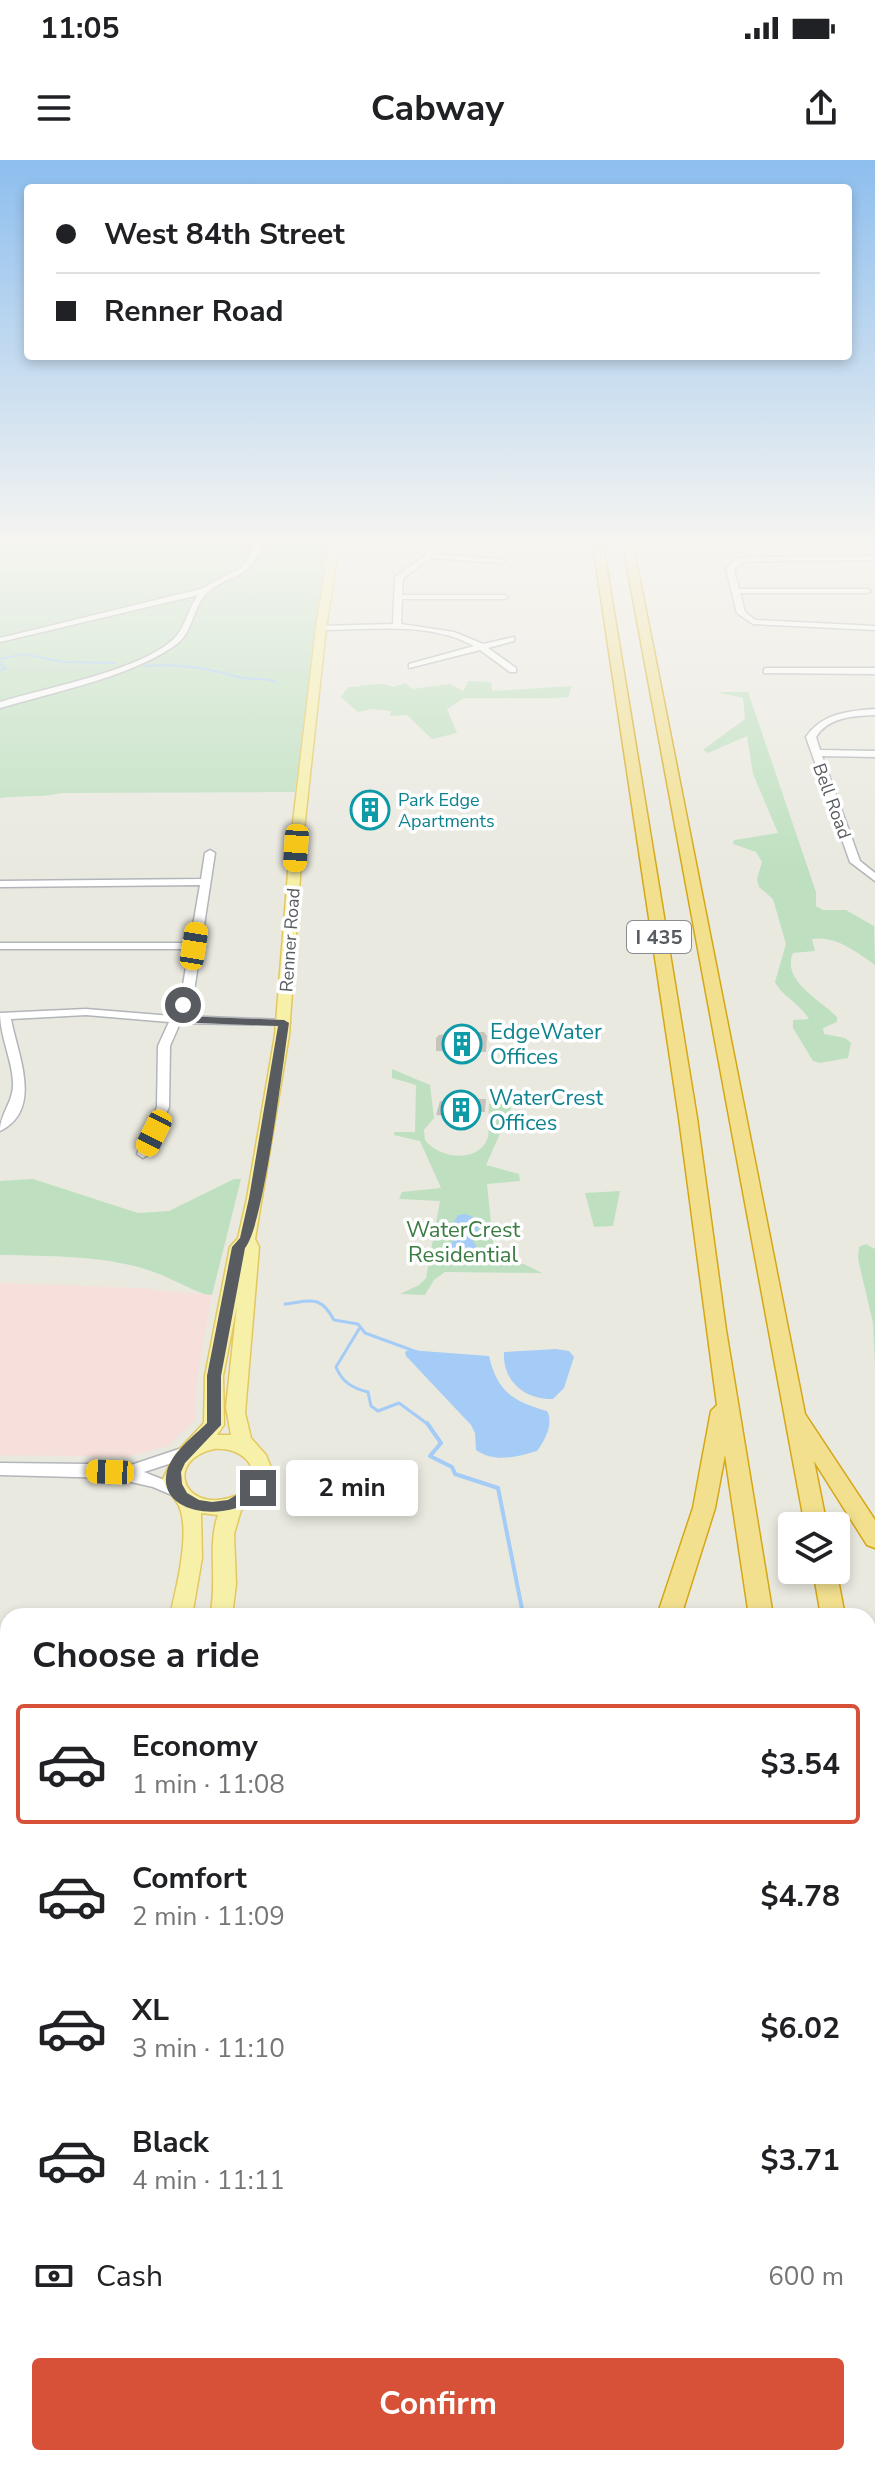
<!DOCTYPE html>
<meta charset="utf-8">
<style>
body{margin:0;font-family:"Nunito Sans",sans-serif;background:#f2f2f2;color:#202124;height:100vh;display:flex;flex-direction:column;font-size:30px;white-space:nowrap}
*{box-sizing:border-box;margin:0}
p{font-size:26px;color:#757577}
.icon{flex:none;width:44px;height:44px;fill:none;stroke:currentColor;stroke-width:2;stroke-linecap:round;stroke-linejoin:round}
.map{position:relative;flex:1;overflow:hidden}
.sheet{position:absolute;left:0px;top:1448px;width:876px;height:858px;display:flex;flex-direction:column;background:#fff;border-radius:24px 24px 0 0;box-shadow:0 4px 12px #0003}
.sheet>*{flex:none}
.hud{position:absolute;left:24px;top:24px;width:828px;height:176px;border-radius:8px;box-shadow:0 4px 12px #0003;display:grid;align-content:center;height:176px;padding:0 32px;background:#fff}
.fabs{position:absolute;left:778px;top:1352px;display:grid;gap:16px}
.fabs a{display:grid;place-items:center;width:72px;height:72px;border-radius:8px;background:#fff;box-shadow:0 4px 12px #0003;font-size:40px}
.end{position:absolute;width:36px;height:36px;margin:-18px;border:10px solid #585b5f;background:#fff;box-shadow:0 0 0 4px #fff}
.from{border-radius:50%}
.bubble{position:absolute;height:56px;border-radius:8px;background:#fff;box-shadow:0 4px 12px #0003;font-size:26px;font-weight:700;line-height:56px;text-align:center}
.car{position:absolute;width:24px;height:48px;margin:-24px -12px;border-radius:10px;box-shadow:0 0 6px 2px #0007;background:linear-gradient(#f5c518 24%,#345 0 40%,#f5c518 0 76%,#345 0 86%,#f5c518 0)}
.hud b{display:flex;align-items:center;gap:28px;height:76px;font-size:30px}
.hud b+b{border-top:2px solid #e0e0e0}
.hud i{width:20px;height:20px;background:#202124}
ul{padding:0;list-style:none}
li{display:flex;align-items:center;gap:24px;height:120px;margin:0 16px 12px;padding:0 16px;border:4px solid transparent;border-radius:8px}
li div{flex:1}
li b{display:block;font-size:30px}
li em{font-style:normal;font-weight:700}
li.current{border-color:#d75138}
li>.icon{width:72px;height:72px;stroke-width:1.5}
h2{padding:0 32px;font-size:36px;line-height:96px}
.pay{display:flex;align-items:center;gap:20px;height:88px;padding:0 32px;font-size:30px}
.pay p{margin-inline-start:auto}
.button{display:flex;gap:16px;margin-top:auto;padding:16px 32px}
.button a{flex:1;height:92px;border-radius:8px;background:#d75138;color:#fff;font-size:32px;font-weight:700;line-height:92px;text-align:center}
.status{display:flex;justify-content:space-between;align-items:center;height:56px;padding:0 40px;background:#fff;direction:ltr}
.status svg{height:22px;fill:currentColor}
header{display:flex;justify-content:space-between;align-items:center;height:104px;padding:0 32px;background:#fff;font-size:36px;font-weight:700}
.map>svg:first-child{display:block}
</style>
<div class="status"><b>11:05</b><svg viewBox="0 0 49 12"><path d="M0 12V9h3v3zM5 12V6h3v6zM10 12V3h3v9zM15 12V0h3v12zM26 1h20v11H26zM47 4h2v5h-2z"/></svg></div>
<header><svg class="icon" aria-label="menu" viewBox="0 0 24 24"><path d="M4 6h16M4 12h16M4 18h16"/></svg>Cabway<svg class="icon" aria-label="share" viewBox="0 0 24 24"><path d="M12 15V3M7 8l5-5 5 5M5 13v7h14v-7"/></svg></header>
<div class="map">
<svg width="875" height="2305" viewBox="0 0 875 2305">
<rect width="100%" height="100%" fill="#eae9e0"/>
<path fill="#f7e0db" d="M0 1123 140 1128 212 1135 198 1213 195 1260 168 1286 126 1297 0 1295Z"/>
<path fill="#bee0c0" d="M0 385H326L295 632 62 633C41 638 21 635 0 638Z
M468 521 491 522 492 531 572 526 568 537 557 538H464L447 549 457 573 432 579 407 555 390 556 391 551 371 549 358 552 341 537 348 527C361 527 380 520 394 527L406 523 412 529 450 524 463 531Z
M716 532H748L816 732V746L823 750H846L874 766 875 805C857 792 835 775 812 779L815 791 793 793C781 821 821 840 837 857V862L823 868 824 874 845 878 851 883 848 898 820 903 813 901 793 868V860L809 859C798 842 782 836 775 822L786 784 773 739 759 727 757 719 762 702 756 692 733 684 734 680 778 673 753 614 747 576 708 593 703 590 745 559 743 538Z
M392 909 430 925 434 958 424 970 425 980C438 997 473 1004 486 982 491 973 488 954 489 944H510L511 949 486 1005 519 1014 520 1021 487 1024 495 1100 524 1104 542 1113 445 1112 434 1120 425 1135 400 1134 419 1125 426 1118 440 1041 399 1039 402 1032 441 1028 420 981 394 975V972H415L416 925 392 918Z
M33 1019 138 1053 169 1051 234 1019H241L212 1135 204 1134C186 1127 167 1116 148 1110 101 1095 48 1096 0 1095V1021Z
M620 1031 613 1066 594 1067 585 1033Z
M866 1084 875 1089V1206L873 1163 858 1099 859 1087Z
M868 1789H875V2037L868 1995Z"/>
<path fill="#a4ccf6" d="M465 1054C473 1056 480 1061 478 1071L471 1078 477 1087 465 1095H456L448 1087 455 1078 452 1065 458 1055Z
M556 1189 569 1191 574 1197 564 1228 553 1239C525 1240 502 1221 504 1192Z
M409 1190 489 1196C497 1231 512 1241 547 1251 554 1263 545 1280 537 1291 517 1297 494 1303 476 1290L475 1273 471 1265 406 1196 405 1192Z"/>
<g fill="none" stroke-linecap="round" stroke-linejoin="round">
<path stroke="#a4ccf6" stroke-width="2" d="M0 499 24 494 63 502 115 503
M0 502 6 509 0 510
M144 506C178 503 206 508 238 517 251 521 263 516 276 522"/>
<path stroke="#a4ccf6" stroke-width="3" d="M285 1144C310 1141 320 1134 334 1160L358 1164 365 1173 417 1192
M359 1169 336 1207C342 1222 352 1228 368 1232L371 1246 378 1251 399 1243 429 1265"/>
<path stroke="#a4ccf6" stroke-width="4" d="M427 1263 441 1283 430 1296 452 1307 455 1314 498 1328 522 1449 538 1456"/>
</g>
<path fill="#c6c2bc" d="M364 641 387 647 384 649 387 650 380 657 355 654 352 651Z
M466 872H484L487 876 486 892 436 891V878L439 875Z
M475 939H486L485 952H481L479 959 436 955 440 941 467 942Z"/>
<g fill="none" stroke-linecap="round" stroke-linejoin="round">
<defs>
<path id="minor" d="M254 385H262C248 421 234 412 209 431 193 444 194 470 178 483 138 515 50 533 0 548V542C44 528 151 509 178 474 187 462 189 447 198 435L0 482V478L201 429 242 407 248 400Z
M429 385H437L433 394 501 399 505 401 501 403 431 398 403 418 402 435H504L508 437 504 439H402L401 464 454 472 483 484 514 477V481L488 488 516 508V512H510L480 490 409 508V504L474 486C430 461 370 470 321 470L317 468 321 466 393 464 395 417 426 395Z
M875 396V400L749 401 741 403 734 410 739 429H867L871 431 867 433H740L745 452 755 460 875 466V470L753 464 737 453 726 409 736 399 749 397Z
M767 508H875V514L764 513V509Z
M875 549V555C853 556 828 557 816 577L820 590 875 591V597L822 596 860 701 875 713V721L850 702 806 577C822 553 849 551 875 549Z
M210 690 215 693 194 831 183 856 284 860 290 863 288 865 180 863 170 886 169 947 149 994 143 998 137 994 157 947 158 886 169 862 86 855 11 859C17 893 44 950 0 971 0 953 14 942 13 922 12 899 0 877 0 853L86 849 172 856 182 831 189 789H0V783H190L200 725 0 727V721L201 719 205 693Z
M185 1287 190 1289 193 1293 190 1297 144 1312 184 1328 187 1332 184 1336 179 1338 153 1327 114 1318 0 1315V1303L91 1304 126 1308 128 1306Z
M8 2255V2279L0 2280V2256Z
M168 2298H491L493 2302 492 2305H165Z"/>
<path id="major" d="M329 385H339L326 468 302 688 289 875 255 1079 259 1087 245 1253 251 1278 266 1295 273 1313C268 1331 259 1343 241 1350L234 1374 236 1424 232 1456H210C218 1421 207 1386 218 1355L201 1353 202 1398 192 1456H170C176 1429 191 1372 179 1346 174 1336 166 1331 163 1319L175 1294 204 1263 205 1216 230 1087 238 1078 247 1038 275 875 290 688 316 468ZM237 1145 226 1247 231 1275H217L224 1265 223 1216ZM214 1289C254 1286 270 1327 229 1338 182 1351 165 1300 214 1289Z
M868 1671H875V1693H868Z
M0 1674H8V1696H0Z
M868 1720H875V1742H868Z
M8 1729V1751L0 1753V1731Z
M8 1751V1791L0 1793V1754Z
M21 2298H51L53 2305H23Z
M136 2298H166L164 2305H134Z"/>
<path id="highway" d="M593 385H603L697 958 726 1170 773 1456H749L725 1295 715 1348 681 1456H657L693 1348 711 1251 717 1245 679 958Z
M623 385H633L805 1254 875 1360V1388L867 1385 814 1301 827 1366H805Z
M813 1410 836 1409 845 1456H821Z
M868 1624 875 1626V1682L868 1679Z
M868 2121 875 2124V2199L868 2196Z
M827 2298H861L863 2305H829Z"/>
</defs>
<use href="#minor" stroke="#b2b5b9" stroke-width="3"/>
<use href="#major" stroke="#e3c860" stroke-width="3"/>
<use href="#highway" stroke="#d5a715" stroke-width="3"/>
<use href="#minor" fill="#fff" fill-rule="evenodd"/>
<use href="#major" fill="#f7f0a8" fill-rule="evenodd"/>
<use href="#highway" fill="#f2e08f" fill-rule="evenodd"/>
</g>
<linearGradient id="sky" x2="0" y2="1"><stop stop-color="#8dbeee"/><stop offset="0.54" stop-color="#f6f5f1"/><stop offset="1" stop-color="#f6f5f1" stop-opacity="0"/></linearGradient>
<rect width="875" height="708" fill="url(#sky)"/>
<path fill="#585b5f" d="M183 842 188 845 183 856 284 860 289 863C283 902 264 1066 245 1088L221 1216V1265L185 1303 181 1312 182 1324 187 1333 199 1340 212 1342 228 1340 258 1322 265 1328C240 1365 155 1358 167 1311 172 1292 194 1276 207 1263V1216L232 1087 240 1078 249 1038 278 866 173 862 178 845Z"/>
<defs>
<symbol id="building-ring" viewBox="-11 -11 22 22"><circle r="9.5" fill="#fff" stroke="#0f9aa8" stroke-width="1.5"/><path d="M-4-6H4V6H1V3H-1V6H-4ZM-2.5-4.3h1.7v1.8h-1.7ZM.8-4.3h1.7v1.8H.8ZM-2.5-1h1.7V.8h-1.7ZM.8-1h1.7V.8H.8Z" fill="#0f9aa8"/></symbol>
</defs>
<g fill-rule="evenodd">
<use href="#building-ring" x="348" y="628" width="44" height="44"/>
<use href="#building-ring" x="440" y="862" width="44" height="44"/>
<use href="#building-ring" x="439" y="928" width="44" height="44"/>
</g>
<g text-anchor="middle" stroke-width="7" stroke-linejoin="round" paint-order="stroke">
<g font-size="18" fill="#0d838f" stroke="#fff" text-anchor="start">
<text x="398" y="646">Park Edge<tspan x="398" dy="21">Apartments</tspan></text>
</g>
<g font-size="18" fill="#585b5f" stroke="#fff">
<text transform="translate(832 641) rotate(70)" y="6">Bell Road</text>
<text transform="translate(290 780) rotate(-86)" y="6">Renner Road</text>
</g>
<rect fill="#fff" stroke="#8a8c8f" stroke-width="2" x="627" y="761" width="64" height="32" rx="6"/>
<g font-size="20" font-weight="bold" fill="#585b5f">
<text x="659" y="784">I 435</text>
</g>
<g font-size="22" fill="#0d838f" stroke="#fff" text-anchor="start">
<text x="490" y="879">EdgeWater<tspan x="490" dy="25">Offices</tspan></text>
<text x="489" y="945">WaterCrest<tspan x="489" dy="25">Offices</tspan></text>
</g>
<g font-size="22" fill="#3b7c43" stroke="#fff">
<text x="463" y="1077">WaterCrest<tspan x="463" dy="25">Residential</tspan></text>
</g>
</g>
</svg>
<div class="fabs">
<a><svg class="icon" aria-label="layers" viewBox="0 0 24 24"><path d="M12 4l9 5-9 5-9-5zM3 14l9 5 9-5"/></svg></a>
</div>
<i class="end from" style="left:183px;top:845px"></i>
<i class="end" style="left:258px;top:1328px"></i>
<div class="bubble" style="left:286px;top:1300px;width:132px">2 min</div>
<i class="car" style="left:296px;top:688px;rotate:184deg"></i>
<i class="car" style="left:194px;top:786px;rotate:9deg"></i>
<i class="car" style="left:154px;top:973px;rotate:207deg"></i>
<i class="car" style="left:110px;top:1312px;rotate:272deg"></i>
<div class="hud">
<b><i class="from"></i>West 84th Street</b>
<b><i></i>Renner Road</b>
</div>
<section class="sheet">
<h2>Choose a ride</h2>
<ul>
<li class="current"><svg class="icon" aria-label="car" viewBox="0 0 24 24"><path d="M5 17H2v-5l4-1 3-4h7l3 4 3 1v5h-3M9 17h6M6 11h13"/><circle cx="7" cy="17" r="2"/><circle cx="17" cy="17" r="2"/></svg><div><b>Economy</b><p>1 min · 11:08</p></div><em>$3.54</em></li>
<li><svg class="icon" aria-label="car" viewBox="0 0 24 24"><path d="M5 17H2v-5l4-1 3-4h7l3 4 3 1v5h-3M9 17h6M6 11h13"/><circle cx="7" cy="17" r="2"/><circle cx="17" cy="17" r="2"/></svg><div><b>Comfort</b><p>2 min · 11:09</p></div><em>$4.78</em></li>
<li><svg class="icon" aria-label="car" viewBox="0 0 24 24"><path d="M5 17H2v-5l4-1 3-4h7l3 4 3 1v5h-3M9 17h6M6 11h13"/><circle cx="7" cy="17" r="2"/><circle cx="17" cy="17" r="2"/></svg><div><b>XL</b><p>3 min · 11:10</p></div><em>$6.02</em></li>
<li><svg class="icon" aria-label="car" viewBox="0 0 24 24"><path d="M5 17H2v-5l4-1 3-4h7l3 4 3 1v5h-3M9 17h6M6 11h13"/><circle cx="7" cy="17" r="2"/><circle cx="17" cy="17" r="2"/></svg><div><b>Black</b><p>4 min · 11:11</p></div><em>$3.71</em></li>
</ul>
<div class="pay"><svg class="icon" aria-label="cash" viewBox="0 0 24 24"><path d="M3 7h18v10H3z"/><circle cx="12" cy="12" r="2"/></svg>Cash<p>600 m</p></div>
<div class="button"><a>Confirm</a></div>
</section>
</div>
